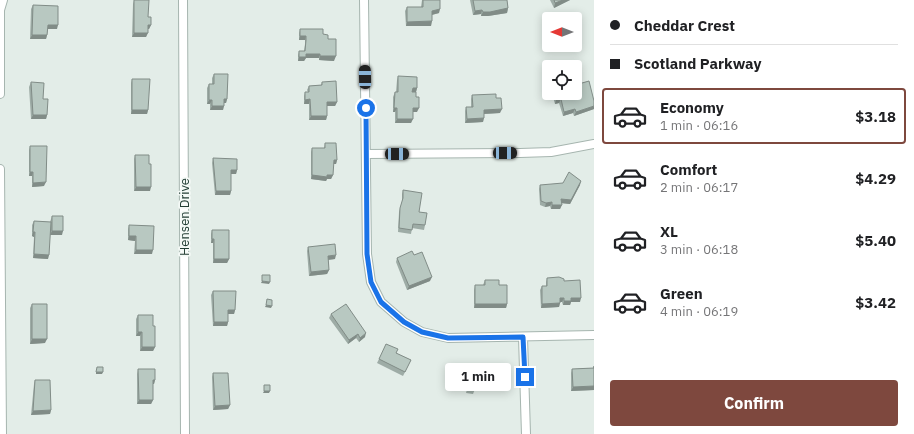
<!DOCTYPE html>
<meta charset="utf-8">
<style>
body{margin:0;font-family:"IBM Plex Sans",sans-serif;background:#f2f2f2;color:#202124;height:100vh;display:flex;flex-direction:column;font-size:15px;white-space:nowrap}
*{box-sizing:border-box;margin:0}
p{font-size:13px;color:#757577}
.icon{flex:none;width:22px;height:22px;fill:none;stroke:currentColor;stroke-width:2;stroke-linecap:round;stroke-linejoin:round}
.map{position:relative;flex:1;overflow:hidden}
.details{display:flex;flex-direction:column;background:#fff;width:320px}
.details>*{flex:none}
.banner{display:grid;align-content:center;height:88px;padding:0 16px;background:#fff}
.needle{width:26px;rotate:270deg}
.fabs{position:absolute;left:542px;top:12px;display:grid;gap:8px}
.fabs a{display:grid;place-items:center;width:40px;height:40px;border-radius:4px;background:#fff;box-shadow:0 2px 10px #0003;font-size:20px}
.end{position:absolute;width:18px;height:18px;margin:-9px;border:5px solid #1a73e8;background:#fff;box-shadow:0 0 0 2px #fff}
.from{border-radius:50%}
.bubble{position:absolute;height:28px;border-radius:4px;background:#fff;box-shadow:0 2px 10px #0003;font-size:13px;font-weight:700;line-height:28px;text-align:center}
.car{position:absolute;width:12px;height:24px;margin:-12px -6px;border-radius:5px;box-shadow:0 0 3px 1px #0007;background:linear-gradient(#222 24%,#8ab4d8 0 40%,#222 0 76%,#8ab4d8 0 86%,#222 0)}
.banner b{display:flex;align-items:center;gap:14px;height:38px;font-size:15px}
.banner b+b{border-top:1px solid #e0e0e0}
.banner i{width:10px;height:10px;background:#202124}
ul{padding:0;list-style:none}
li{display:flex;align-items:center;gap:12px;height:56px;margin:0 8px 6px;padding:0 8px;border:2px solid transparent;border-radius:4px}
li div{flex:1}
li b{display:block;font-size:15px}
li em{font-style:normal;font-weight:700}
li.current{border-color:#7e483e}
li>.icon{width:36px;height:36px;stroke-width:1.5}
.action{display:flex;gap:8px;margin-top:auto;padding:8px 16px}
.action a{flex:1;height:46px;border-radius:4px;background:#7e483e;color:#fff;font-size:16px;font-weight:700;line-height:46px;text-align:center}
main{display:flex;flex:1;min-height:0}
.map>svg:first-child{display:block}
</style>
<main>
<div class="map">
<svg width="594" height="434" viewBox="0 0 594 434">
<rect width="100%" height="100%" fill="#e3ede8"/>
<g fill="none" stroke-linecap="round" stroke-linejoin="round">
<defs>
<path id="minor" d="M183 0 185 434
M364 0 367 254 371 282 381 302 404 322 422 332 448 338 594 335
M0 94V10L3 0
M366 154 520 153 551 152 594 144
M0 169 2 434
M523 337 526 434"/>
</defs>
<use href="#minor" stroke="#a6b5af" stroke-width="10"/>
<use href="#minor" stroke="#fff" stroke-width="8"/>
</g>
<path fill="#9eaca6" d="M134 0 148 17 151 25 149 29H148L146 37H132L133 4Z
M422 0H440L439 13 432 15 431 26H406L405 11 407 7H421Z
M470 0H507L508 8 507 13 488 16H481V14L473 15Z
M550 0H570L554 8Z
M33 5 57 29H48L47 35 46 39H30L31 9Z
M300 29 323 34 328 39 334 61 319 60V58H306L304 61H298V55L299 51H304L305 44V40H299V33Z
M214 74 227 99 226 103H224L223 110H210V104H207V88L209 84H212V78Z
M398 76 417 88 416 92V97L417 112H413L411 123H395V112H393V97L395 92H396L397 80Z
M132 79 148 110 147 114H131V83Z
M31 82 47 115 46 119H31L29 87Z
M322 82 337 102 335 106H327V116L326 120H309V104H304V96L305 92H308L307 90 309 86 321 85Z
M554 93H575L594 109 574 116 573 113 563 116 559 103 555 104 553 97Z
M472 95 496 98 500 113 484 114 483 122 465 123V111L466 107H471V99Z
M325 143 337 160 336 164H333V175L331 179H327L326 181 311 179V152L312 148H324Z
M30 146 44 186 32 187V176H29V150Z
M135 155 150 191H134V159Z
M213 158 237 170 236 174H231V191L230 195H215L212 163Z
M540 185H580L570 204 562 203 560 209H551L550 206 545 207 540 205 539 189Z
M403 190 419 212 425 225 424 230 412 228 411 234 398 232 399 212 402 202V194Z
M52 216 62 235H50L48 259 33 258 34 237 32 236V225L34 221 50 222Z
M129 225 152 254H134L135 241 128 240V229Z
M212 230 229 259 227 263H213V243H211V234Z
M308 247 335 259 328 260 329 270 327 274 309 276 307 251Z
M414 255 430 281 407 290 396 262 397 258Z
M547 278 564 281 580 302H571L570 305H563L562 302H560L559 307 541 308 540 290 542 286H546V282Z
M485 280 499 285 507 304 506 308H474V290L475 285H483Z
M213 291 235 310 234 314H228V322L227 326H213L211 295Z
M32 304 45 343 30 344V308Z
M331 314 365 337 359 342 356 338 348 344 329 318Z
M138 315 153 326 155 347 153 351H140V336H136V319Z
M398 349 396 353 411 360 403 376 377 363 379 359Z
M453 364 482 386 481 390 475 389 473 394 466 393 468 386 450 384 452 368Z
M594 366V390L571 391V373L572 369 593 368Z
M138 369 155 380 154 384H153V400L151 404H137V374Z
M213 373 230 405 228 409 213 410 212 377Z
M35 380 51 410 50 414 31 415 34 384Z"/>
<path fill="#818c87" d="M563 0H570L554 8 555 3Z
M508 8 507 13 488 16H481L483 12Z
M440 9 439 13 431 15 432 11Z
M482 10 481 14 473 15 475 11Z
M432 21 431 26H406L407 22Z
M48 25H58L57 29H46Z
M148 25H151L149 29H147Z
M134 33H148L146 37H132Z
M32 35H47L46 39H30Z
M300 36H306L305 40H299Z
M306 54H320L319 58H306L304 61H298L299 57Z
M320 56H336L334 61 319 60Z
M413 88H417L416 92H411Z
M224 99H227L226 103H223Z
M310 99 309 104H304L305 100Z
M561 99 559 103 555 104 556 100Z
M209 100H212L210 104H207Z
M327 102H337L335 106H325Z
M212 106H224L223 110H210Z
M594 106V109L574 116 576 112Z
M394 108H397L395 112H393Z
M413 108H419L417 112H411Z
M502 109 500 113 482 114 484 110Z
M575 109 573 113 563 116 564 112Z
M132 110H148L147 114H131Z
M33 115H47L46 119H31Z
M311 116H327L326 120H309Z
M484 118 483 122 465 123 467 119Z
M397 119H413L411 123H395Z
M334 160H337L336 164H332Z
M231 170H237L236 174H230Z
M30 172H33L32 176H29Z
M312 175H333L331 179H327L326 181 311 179Z
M581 181 580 185 570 204 560 203 561 199Z
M46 182 44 186 32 187 33 183Z
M136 187H151L150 191H134Z
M216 191H231L230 195H215Z
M552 202 550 206 545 207 546 203Z
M552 205H562L560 209H551Z
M52 231H63L62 235H50Z
M33 232H35L34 237 32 236Z
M129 236H136L135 241 128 240Z
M212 239H214L213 243H211Z
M136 250H153L152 254H134Z
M34 254 49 255 48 259 33 258Z
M336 255 335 259 326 260 328 256Z
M214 259H229L227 263H213Z
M329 270 327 274 309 276 311 272Z
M432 277 430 281 407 290 409 286Z
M262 281 270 282 269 284 261 283Z
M560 298H564L562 302H558Z
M571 298H581L580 302H571L570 305H563L564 301Z
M560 303 559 307 541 308 542 304Z
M475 304H507L506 308H474Z
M266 305 272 306 271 308 265 307Z
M228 310H235L234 314H227Z
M214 322H228L227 326H213Z
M138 332H142L140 336H136Z
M366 333 365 337 359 342 360 338Z
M358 334 356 338 348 344 349 340Z
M32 339H47L45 343 30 344Z
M142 347H155L153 351H140Z
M96 372H103L102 374H96Z
M153 380H155L154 384H151Z
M594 386V390L571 391 573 387Z
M264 391H270L269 393H263Z
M139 400H153L151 404H137Z
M230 405 228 409 213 410 215 406Z
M51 410 50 414 31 415 33 411Z"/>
<path fill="#b8c8c1" stroke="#818c87" d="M134 0H149L148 17H151V25H148V33H134Z
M423 0H440V9L432 11V21L407 22V7H423Z
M473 0H507L508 8 490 12H483L482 10 475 11Z
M554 0H563L555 3Z
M33 5 58 6V25H48L47 35H32Z
M300 29H323V34L328 35V39H336V56H320V54H306V57H299V51H305L306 40V36H300Z
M214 74H228L227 99H224V106H212V100H209V84H214Z
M398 76 417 77V88H413L412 92H416V97H419V108H413V119H397V108H394L395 92H398Z
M132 79H150L148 110H132Z
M336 81 337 102H327V116H311L310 99 305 100V92H309V86L322 85V82Z
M589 81 594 101V106L576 112 575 109 564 112 561 99 556 100 554 93H567L568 94H569V93H575V85Z
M31 82 44 83 43 99H48L47 115H33Z
M496 94V98H501L502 109 484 110V118L467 119 466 107H473L472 95Z
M325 143H336L337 160H334L333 175H327V177L312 175V148H325Z
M30 146H47L46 182 33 183V172H30Z
M135 155H149V164H151V187H136Z
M213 158 237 159V170H231V191H216Z
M569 172 581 181 571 200 561 199 562 205H552V202L546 203 541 201 540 185 563 183Z
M403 190 422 193 419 212 427 213 425 225 413 224 412 230 399 228 400 208 403 198Z
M52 216H63V231H52Z
M34 221 51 222 49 255 34 254 35 232H33Z
M129 225 154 226 153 250H136V236H129Z
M212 230H229V259H214V239H212Z
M335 244 336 255 328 256 329 270 311 272 308 247Z
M412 251 414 255 422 252 432 277 409 286 397 258Z
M262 275H270V282L262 281Z
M559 277 564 279V281L580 280 581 298H571V301H564V298H560V303L542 304V286H547V278Z
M485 280H499V285H507V304H475V285H485Z
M213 291H236L235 310H228V322H214Z
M267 299 272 300V306L266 305Z
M32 304H47V339H32Z
M346 304 366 333 360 338 358 334 349 340 331 314Z
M138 315H153V326H155V347H142V332H138Z
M386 344 398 349 396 353 411 360 405 372 379 359Z
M453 364 485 369 482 386 476 385 475 390 468 389 469 382 451 380Z
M594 366V386L573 387 572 369 594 368Z
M97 367H103V372H96Z
M138 369H155V380H153V400H139Z
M213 373H228L230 405 215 406Z
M35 380H50L51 410 33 411Z
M264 385H270V391H264Z"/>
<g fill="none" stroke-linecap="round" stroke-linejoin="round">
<path stroke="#1a73e8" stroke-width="5" d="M366 108 367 254 371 282 381 302 404 322 422 332 448 338 523 337 525 377"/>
</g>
<g text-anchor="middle" stroke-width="3.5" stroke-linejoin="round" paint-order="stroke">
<g font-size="13" fill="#233e35" stroke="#f4f9f6">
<text transform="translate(184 217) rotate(-90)" y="5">Hensen Drive</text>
</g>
</g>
</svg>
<div class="fabs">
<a><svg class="needle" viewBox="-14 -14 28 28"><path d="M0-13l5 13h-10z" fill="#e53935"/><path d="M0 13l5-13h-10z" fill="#757577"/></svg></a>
<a><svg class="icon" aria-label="locate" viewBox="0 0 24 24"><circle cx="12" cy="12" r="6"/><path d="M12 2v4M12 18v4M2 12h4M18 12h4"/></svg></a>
</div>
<i class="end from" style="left:366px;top:108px"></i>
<i class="end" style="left:525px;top:377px"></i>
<div class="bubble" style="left:445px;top:363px;width:66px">1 min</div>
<i class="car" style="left:365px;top:77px;rotate:359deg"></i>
<i class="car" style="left:505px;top:153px;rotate:90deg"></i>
<i class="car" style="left:397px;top:154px;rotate:90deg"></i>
</div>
<section class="details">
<div class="banner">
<b><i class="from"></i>Cheddar Crest</b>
<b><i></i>Scotland Parkway</b>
</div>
<ul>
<li class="current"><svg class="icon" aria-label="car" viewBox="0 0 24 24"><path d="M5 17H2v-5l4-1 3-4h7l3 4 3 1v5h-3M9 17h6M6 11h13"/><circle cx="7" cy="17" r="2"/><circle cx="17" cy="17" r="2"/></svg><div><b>Economy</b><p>1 min · 06:16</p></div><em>$3.18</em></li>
<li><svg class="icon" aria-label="car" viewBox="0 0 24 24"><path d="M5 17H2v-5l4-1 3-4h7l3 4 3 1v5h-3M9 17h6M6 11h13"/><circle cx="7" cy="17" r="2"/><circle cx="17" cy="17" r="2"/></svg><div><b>Comfort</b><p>2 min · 06:17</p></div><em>$4.29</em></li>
<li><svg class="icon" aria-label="car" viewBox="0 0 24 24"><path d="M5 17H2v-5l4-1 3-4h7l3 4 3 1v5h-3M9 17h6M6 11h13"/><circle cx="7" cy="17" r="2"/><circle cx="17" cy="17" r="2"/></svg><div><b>XL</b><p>3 min · 06:18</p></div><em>$5.40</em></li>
<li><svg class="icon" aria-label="car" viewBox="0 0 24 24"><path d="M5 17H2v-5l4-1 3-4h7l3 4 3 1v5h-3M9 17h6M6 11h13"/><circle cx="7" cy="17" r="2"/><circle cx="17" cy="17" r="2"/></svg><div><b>Green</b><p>4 min · 06:19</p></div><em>$3.42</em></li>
</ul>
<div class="action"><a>Confirm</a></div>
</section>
</main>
